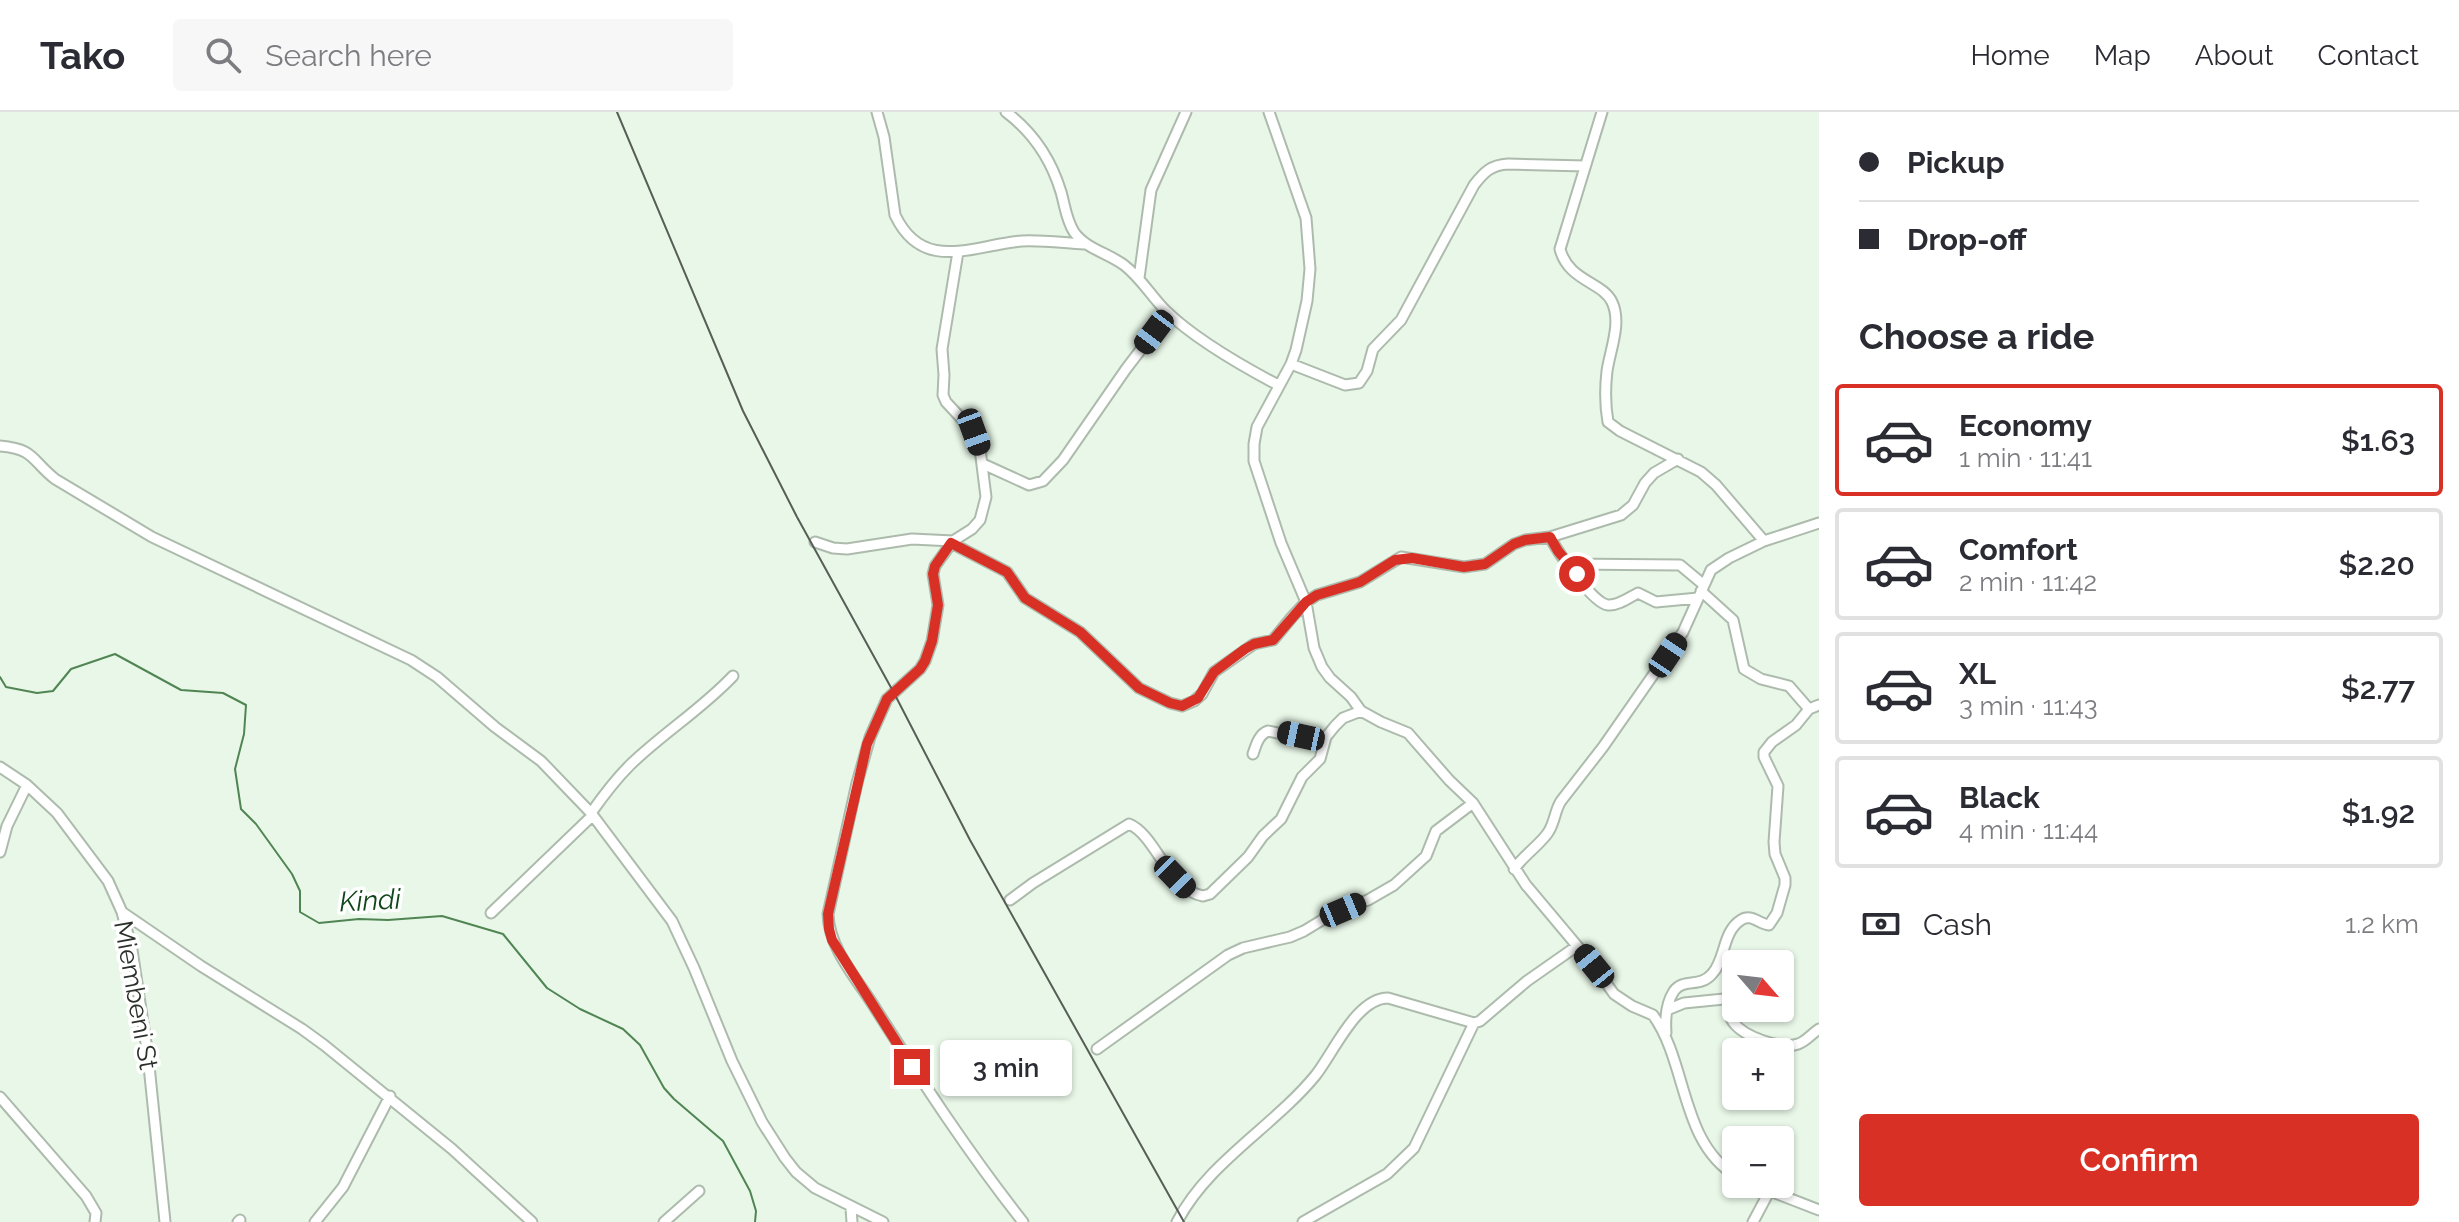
<!DOCTYPE html>
<meta charset="utf-8">
<style>
body{margin:0;font-family:Raleway,sans-serif;background:#f7f7f7;color:#2b2b33;height:100vh;display:flex;flex-direction:column;font-size:30px;white-space:nowrap}
*{box-sizing:border-box;margin:0}
p{font-size:26px;color:#7c7c81}
.icon{flex:none;width:44px;height:44px;fill:none;stroke:currentColor;stroke-width:2;stroke-linecap:round;stroke-linejoin:round}
.map{position:relative;flex:1;overflow:hidden}
.sheet{display:flex;flex-direction:column;background:#fff;width:640px}
.sheet>*{flex:none}
.hud{display:grid;align-content:center;height:176px;padding:0 40px;background:#fff}
.needle{width:52px;rotate:118deg}
.tools{position:absolute;left:1722px;top:838px;display:grid;gap:16px}
.tools a{display:grid;place-items:center;width:72px;height:72px;border-radius:8px;background:#fff;box-shadow:0 2px 6px #0004;font-size:40px}
.end{position:absolute;width:36px;height:36px;margin:-18px;border:10px solid #d93025;background:#fff;box-shadow:0 0 0 4px #fff}
.from{border-radius:50%}
.bubble{position:absolute;height:56px;border-radius:8px;background:#fff;box-shadow:0 2px 6px #0004;font-size:26px;font-weight:600;line-height:56px;text-align:center}
.car{position:absolute;width:24px;height:48px;margin:-24px -12px;border-radius:10px;box-shadow:0 0 6px 2px #0007;background:linear-gradient(#222 24%,#8ab4d8 0 40%,#222 0 76%,#8ab4d8 0 86%,#222 0)}
.hud b{display:flex;align-items:center;gap:28px;height:76px;font-size:30px}
.hud b+b{border-top:2px solid #e1e1e2}
.hud i{width:20px;height:20px;background:#2b2b33}
ul{padding:0;list-style:none}
li{display:flex;align-items:center;gap:24px;height:112px;margin:0 16px 12px;padding:0 24px;border:4px solid #e1e1e2;border-radius:8px}
li div{flex:1}
li b{display:block;font-size:30px}
li em{font-style:normal;font-weight:600}
li.on{border-color:#d93025}
li>.icon{width:72px;height:72px;stroke-width:1.5}
h2{padding:0 40px;font-size:36px;line-height:96px}
.pay{display:flex;align-items:center;gap:20px;height:88px;padding:0 40px;font-size:30px}
.pay p{margin-inline-start:auto}
.action{display:flex;gap:16px;margin-top:auto;padding:16px 40px}
.action a{flex:1;height:92px;border-radius:8px;background:#d93025;color:#fff;font-size:32px;font-weight:600;line-height:92px;text-align:center}
header{display:flex;align-items:center;gap:48px;box-sizing:border-box;height:112px;padding:0 40px;background:#fff;border-bottom:2px solid #e1e1e2}
header strong{font-size:38px}
nav{display:flex;gap:44px;margin-inline-start:auto;font-size:28px}
.search{width:560px;height:72px;background:#f7f7f7;display:flex;align-items:center;gap:20px;box-sizing:border-box;padding:0 28px;border-radius:8px;color:#7c7c81;font-size:30px}
main{display:flex;flex:1;min-height:0}
.map>svg:first-child{display:block}
</style>
<header>
<strong>Tako</strong>
<div class="search"><svg class="icon" aria-label="search" viewBox="0 0 24 24"><circle cx="10" cy="10" r="6"/><path d="M15 15l6 6"/></svg>Search here</div>
<nav><a>Home</a><a>Map</a><a>About</a><a>Contact</a></nav>
</header>
<main>
<div class="map">
<svg width="1819" height="1110" viewBox="0 0 1819 1110">
<rect width="100%" height="100%" fill="#e8f7e8"/>
<g fill="none" stroke-linecap="round" stroke-linejoin="round">
<path stroke="#508553" stroke-width="2" d="M0 565 6 575 37 581 53 579 71 557 115 542 181 578 223 581 246 593 244 622 235 657 241 697 256 712 292 762 300 779V800L319 811 359 807 388 808 442 804 503 822 547 876 580 897 623 917 640 933 664 976 674 987 723 1029 750 1079 756 1099 755 1110"/>
<defs>
<path id="street" d="M877 0 884 25 895 103C923 162 973 133 1022 129 1043 128 1064 131 1084 132
M1006 0C1034 21 1051 47 1061 80 1065 94 1066 107 1074 120 1086 137 1108 141 1124 153 1141 166 1151 184 1166 199 1194 226 1242 254 1278 273
M1269 0 1306 106 1310 157 1307 189 1296 238 1291 252 1257 315 1254 332V349L1281 431 1306 490 1314 536 1322 555 1330 566 1351 585 1361 599 1381 610 1408 621 1449 668 1473 691 1526 773 1594 854 1614 882 1632 894 1653 903C1688 952 1680 1030 1736 1064
M1602 0 1560 137C1568 169 1603 170 1612 190 1622 211 1610 238 1607 259 1605 276 1605 293 1608 310L1620 319 1701 360 1716 373 1764 429
M1139 166 1151 78 1186 0
M1291 252 1345 273 1359 271 1367 259 1373 237 1401 208 1474 73C1484 60 1491 53 1508 52L1585 54
M0 334C35 337 31 348 55 367L152 425 411 548 437 565 495 615 541 649 591 701 672 809 694 856 732 949 762 1010 785 1046 796 1060 815 1076 883 1110
M983 352 1029 373 1043 369 1063 348 1126 257 1168 202
M1550 425C1557 439 1593 492 1608 493 1618 494 1630 485 1638 481L1656 490 1698 486
M953 429 935 454 933 462 938 493 932 529 925 549 920 557 887 587 870 625 857 671 828 802C829 838 859 869 877 899 923 971 970 1043 1023 1110
M815 430 833 436 847 437 912 427 953 429 972 417 980 408 986 385 980 337 974 320 946 290 943 283 944 263 942 237 958 140
M951 431 1007 460 1025 486 1080 520 1139 576 1170 591 1182 594 1194 589 1202 582 1214 560 1254 532 1273 528 1292 505 1306 490 1317 483 1360 470 1401 445 1464 455 1485 452 1514 432 1525 428 1550 425 1621 403 1633 393 1645 371 1654 361 1678 347
M1568 452 1680 453 1704 473
M1701 479 1733 508 1744 557 1761 567 1789 574 1809 597
M1253 642C1256 633 1259 622 1268 619L1324 631
M0 655 27 673 57 701 108 769 122 800 132 838 148 944 165 1110
M591 701C603 684 615 668 630 653 663 621 702 597 733 564
M0 740 7 714 27 673
M1514 757C1524 743 1543 730 1549 719 1555 709 1555 698 1561 689L1603 635 1683 520 1711 458 1729 446 1764 429 1819 411
M1010 788 1033 771 1129 712C1156 723 1168 778 1203 784L1210 782 1248 745 1263 724 1281 707 1302 665 1320 647 1326 625 1335 614 1343 606 1361 599
M122 800 201 854 302 917 324 933 452 1037 532 1110
M491 801 593 703
M1667 898 1684 891 1724 887 1730 891C1730 897 1729 905 1733 910 1744 925 1781 938 1798 932 1807 929 1811 922 1819 917
M1666 921C1665 907 1666 891 1674 879 1683 866 1700 876 1712 862 1726 847 1722 820 1741 808 1751 801 1759 812 1769 813L1777 801 1785 773V766L1775 742 1774 730 1778 674 1764 645V640L1772 630 1796 613 1809 597 1819 593
M1097 937 1228 843 1243 836 1290 825 1304 819 1332 802 1368 788 1394 773 1426 744 1436 719 1473 691
M0 985 86 1084 96 1101 95 1110
M1752 1072 1819 1098
M851 1096 852 1110
M238 1110 240 1108
M315 1110 343 1075 390 984
M664 1110 699 1079
M1177 1110C1208 1050 1273 1015 1315 964 1333 942 1356 886 1388 886L1474 911 1480 909 1527 869 1577 834
M1303 1110 1387 1062 1414 1036 1474 911
M1753 1110 1770 1078"/>
</defs>
<use href="#street" stroke="#adbbad" stroke-width="13"/>
<use href="#street" stroke="#fff" stroke-width="9"/>
<path stroke="#565e56" stroke-width="2" d="M617 0 743 299 797 405 894 581 970 728 1184 1110"/>
</g>
<g fill="none" stroke-linecap="round" stroke-linejoin="round">
<path stroke="#d93025" stroke-width="10" d="M912 955 832 828 829 817 828 802 867 632 887 587 920 557 925 549 932 529 938 493 933 462 935 454 951 431 1007 460 1025 486 1080 520 1139 576 1170 591 1182 594 1198 586 1214 560 1245 537 1254 532 1273 528 1306 490 1317 483 1360 470 1395 448 1412 446 1464 455 1485 452 1514 432 1525 428 1550 425 1558 439 1577 462"/>
</g>
<g text-anchor="middle" stroke-width="7" stroke-linejoin="round" paint-order="stroke">
<g font-size="26" fill="#2a302a" stroke="#fff">
<text transform="translate(136 883) rotate(80)" y="9">Miembeni St</text>
</g>
<g font-size="28" font-style="italic" fill="#13471a" stroke="#fff">
<text transform="translate(370 788) rotate(-3)" y="10">Kindi</text>
</g>
</g>
</svg>
<div class="tools">
<a><svg class="needle" viewBox="-14 -14 28 28"><path d="M0-13l5 13h-10z" fill="#e53935"/><path d="M0 13l5-13h-10z" fill="#7c7c81"/></svg></a>
<a>+</a>
<a>−</a>
</div>
<i class="end from" style="left:1577px;top:462px"></i>
<i class="end" style="left:912px;top:955px"></i>
<div class="bubble" style="left:940px;top:928px;width:132px">3 min</div>
<i class="car" style="left:1154px;top:220px;rotate:217deg"></i>
<i class="car" style="left:974px;top:320px;rotate:160deg"></i>
<i class="car" style="left:1668px;top:543px;rotate:34deg"></i>
<i class="car" style="left:1301px;top:624px;rotate:282deg"></i>
<i class="car" style="left:1175px;top:765px;rotate:136deg"></i>
<i class="car" style="left:1343px;top:798px;rotate:67deg"></i>
<i class="car" style="left:1594px;top:854px;rotate:321deg"></i>
</div>
<section class="sheet">
<div class="hud">
<b><i class="from"></i>Pickup</b>
<b><i></i>Drop-off</b>
</div>
<h2>Choose a ride</h2>
<ul>
<li class="on"><svg class="icon" aria-label="car" viewBox="0 0 24 24"><path d="M5 17H2v-5l4-1 3-4h7l3 4 3 1v5h-3M9 17h6M6 11h13"/><circle cx="7" cy="17" r="2"/><circle cx="17" cy="17" r="2"/></svg><div><b>Economy</b><p>1 min · 11:41</p></div><em>$1.63</em></li>
<li><svg class="icon" aria-label="car" viewBox="0 0 24 24"><path d="M5 17H2v-5l4-1 3-4h7l3 4 3 1v5h-3M9 17h6M6 11h13"/><circle cx="7" cy="17" r="2"/><circle cx="17" cy="17" r="2"/></svg><div><b>Comfort</b><p>2 min · 11:42</p></div><em>$2.20</em></li>
<li><svg class="icon" aria-label="car" viewBox="0 0 24 24"><path d="M5 17H2v-5l4-1 3-4h7l3 4 3 1v5h-3M9 17h6M6 11h13"/><circle cx="7" cy="17" r="2"/><circle cx="17" cy="17" r="2"/></svg><div><b>XL</b><p>3 min · 11:43</p></div><em>$2.77</em></li>
<li><svg class="icon" aria-label="car" viewBox="0 0 24 24"><path d="M5 17H2v-5l4-1 3-4h7l3 4 3 1v5h-3M9 17h6M6 11h13"/><circle cx="7" cy="17" r="2"/><circle cx="17" cy="17" r="2"/></svg><div><b>Black</b><p>4 min · 11:44</p></div><em>$1.92</em></li>
</ul>
<div class="pay"><svg class="icon" aria-label="cash" viewBox="0 0 24 24"><path d="M3 7h18v10H3z"/><circle cx="12" cy="12" r="2"/></svg>Cash<p>1.2 km</p></div>
<div class="action"><a>Confirm</a></div>
</section>
</main>
